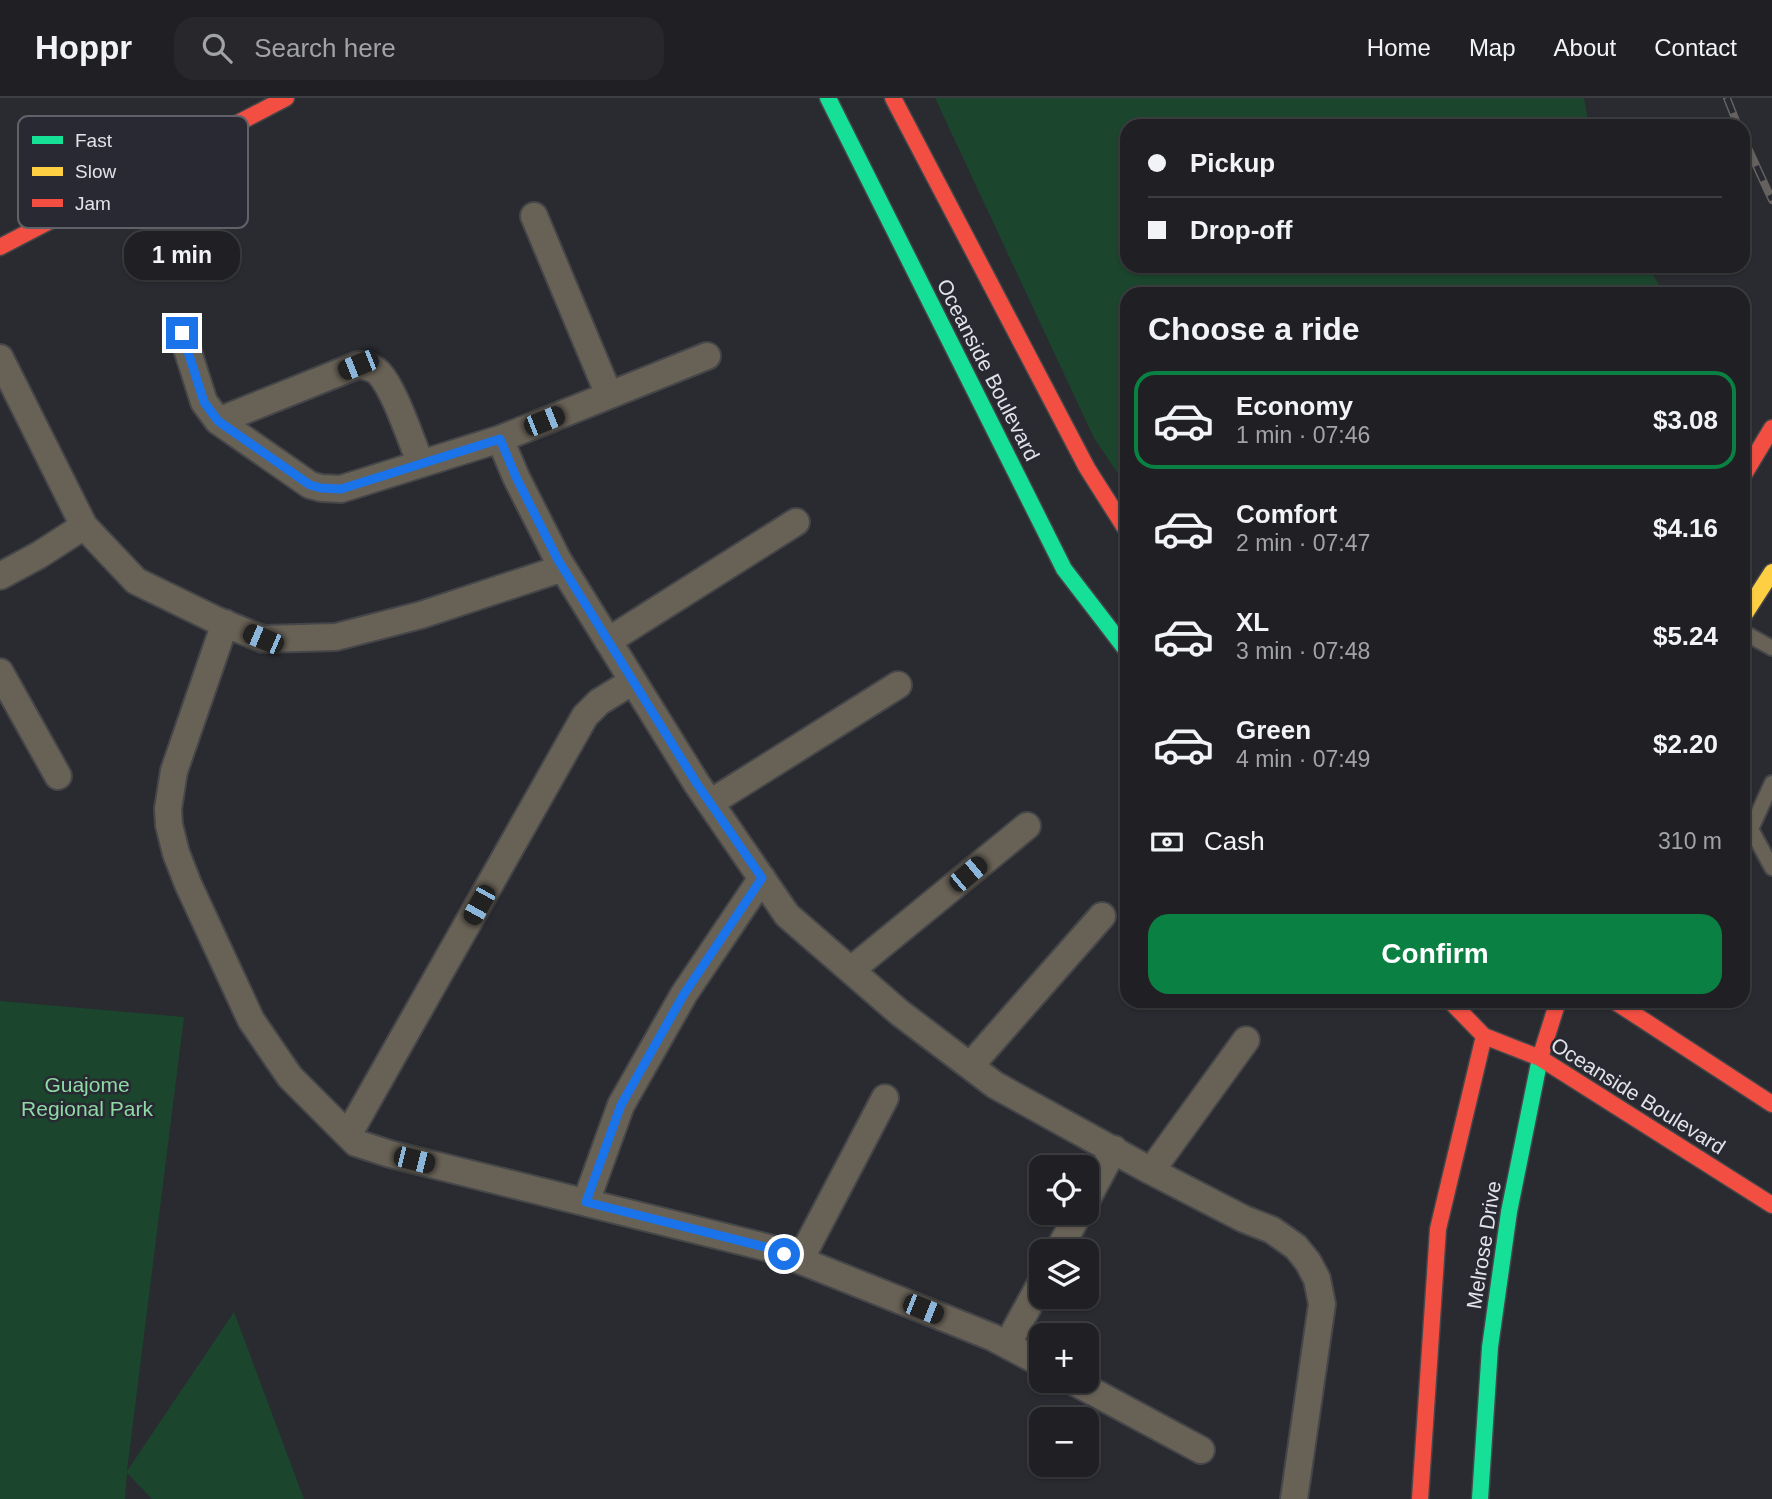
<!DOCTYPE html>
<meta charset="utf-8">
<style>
body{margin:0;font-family:Helvetica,sans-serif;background:#28282c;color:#f1f3f6;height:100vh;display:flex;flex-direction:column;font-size:26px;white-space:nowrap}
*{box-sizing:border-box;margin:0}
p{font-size:23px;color:#a2a3a6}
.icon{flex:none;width:38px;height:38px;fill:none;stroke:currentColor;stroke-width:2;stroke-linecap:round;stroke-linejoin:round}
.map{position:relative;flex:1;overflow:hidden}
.details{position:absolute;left:1120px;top:189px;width:630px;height:721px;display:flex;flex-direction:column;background:#202024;border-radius:21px;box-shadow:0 2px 5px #0004,0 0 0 2px #3d3e41}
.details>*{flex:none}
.hud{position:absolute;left:1120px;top:21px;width:630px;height:154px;border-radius:21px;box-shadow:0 2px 5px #0004,0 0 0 2px #3d3e41;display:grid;align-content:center;height:154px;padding:0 28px;background:#202024}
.buttons{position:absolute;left:1029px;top:1057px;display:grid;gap:14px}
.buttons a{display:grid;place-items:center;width:70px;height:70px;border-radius:14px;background:#202024;box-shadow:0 2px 5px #0004,0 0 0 2px #3d3e41;font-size:35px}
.end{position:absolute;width:32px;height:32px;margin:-16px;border:9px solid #1a73e8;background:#fff;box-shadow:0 0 0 4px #fff}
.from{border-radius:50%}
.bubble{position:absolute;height:49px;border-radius:21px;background:#202024;box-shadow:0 2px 5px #0004,0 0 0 2px #3d3e41;font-size:23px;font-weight:700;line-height:49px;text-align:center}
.car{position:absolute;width:21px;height:42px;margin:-21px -10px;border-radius:9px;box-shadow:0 0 5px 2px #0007;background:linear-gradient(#222 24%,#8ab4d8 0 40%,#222 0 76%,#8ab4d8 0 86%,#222 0)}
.hud b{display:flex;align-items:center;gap:24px;height:66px;font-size:26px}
.hud b+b{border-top:2px solid #3d3e41}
.hud i{width:18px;height:18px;background:#f1f3f6}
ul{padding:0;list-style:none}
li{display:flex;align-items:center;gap:21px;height:98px;margin:0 14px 10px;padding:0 14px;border:4px solid transparent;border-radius:21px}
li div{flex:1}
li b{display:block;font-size:26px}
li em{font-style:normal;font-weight:700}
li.current{border-color:#0b8043}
li>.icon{width:63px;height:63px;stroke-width:1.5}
h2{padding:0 28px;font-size:32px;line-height:84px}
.pay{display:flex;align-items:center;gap:18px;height:77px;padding:0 28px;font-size:26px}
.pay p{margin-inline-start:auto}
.cta{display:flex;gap:14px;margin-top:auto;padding:14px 28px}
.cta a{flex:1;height:80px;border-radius:21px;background:#0b8043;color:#fff;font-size:28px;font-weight:700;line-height:80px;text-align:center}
header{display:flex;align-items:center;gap:42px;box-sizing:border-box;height:98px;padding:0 35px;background:#202024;border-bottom:2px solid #3d3e41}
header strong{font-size:33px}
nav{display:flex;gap:38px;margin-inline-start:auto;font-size:24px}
.search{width:490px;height:63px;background:#28282c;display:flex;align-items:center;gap:18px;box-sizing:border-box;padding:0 24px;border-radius:21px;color:#a2a3a6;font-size:26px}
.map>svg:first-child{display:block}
</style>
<header>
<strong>Hoppr</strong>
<div class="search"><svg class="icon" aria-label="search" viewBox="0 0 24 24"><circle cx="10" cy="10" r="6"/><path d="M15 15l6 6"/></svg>Search here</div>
<nav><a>Home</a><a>Map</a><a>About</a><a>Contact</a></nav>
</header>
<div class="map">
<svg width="1772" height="1401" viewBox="0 0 1772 1401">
<rect width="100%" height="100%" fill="#2a2b30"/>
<path fill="#1b452c" d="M935 0H1584L1589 28H1127V168H1647L1665 196H1127V389L1094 340Z
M0 903 184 919 127 1373 234 1214 304 1401H152L127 1375 125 1401H0Z"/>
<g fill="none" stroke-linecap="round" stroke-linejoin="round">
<defs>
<path id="lane" d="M1743 534 1772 550
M1772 685 1751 731 1772 770"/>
<path id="street" d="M534 118 609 297
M182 235 204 304 218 323 310 387 321 390 341 391 500 341 707 258
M0 260 84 428 136 483 216 522 263 541 336 539 421 517 563 470
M218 323 358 267C366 268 373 269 379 275 395 292 411 343 421 366
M500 341 516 379 558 462 697 686 787 817 900 915 995 987 1151 1073 1244 1121 1272 1132 1296 1149 1308 1164 1317 1181 1322 1206 1294 1401
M0 478 39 457 84 428
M225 525 174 673 168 711 169 727 176 755 188 786 251 922 290 979 356 1045 390 1056 769 1150 992 1239 1041 1265
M608 543 796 424
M0 574 58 678
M710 705 898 587
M851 872 1027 728
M970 968 1102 818
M348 1037 585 618 599 604 633 583
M1151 1073 1246 942
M1087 1101 1114 1051
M586 1104 621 1007 684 896 762 780
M1058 1153 1079 1115
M800 1162 885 1000
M1007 1247 1041 1185
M1073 1283 1201 1352"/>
<path id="fast" d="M828 0 1064 471 1127 553
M1480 1401 1490 1249 1509 1114 1540 960"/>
<path id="slow" d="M1743 519 1772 474"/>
<path id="jam" d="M893 0 1087 370 1127 433
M0 149 286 0
M1743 378 1772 330
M1450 903 1484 938 1540 960 1772 1107
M1614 903 1772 1006
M1540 960 1558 903
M1420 1401 1438 1131 1484 938"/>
</defs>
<use href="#lane" stroke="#454649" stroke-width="18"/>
<use href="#street" stroke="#454649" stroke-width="30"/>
<use href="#fast" stroke="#454649" stroke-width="19"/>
<use href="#slow" stroke="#454649" stroke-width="19"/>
<use href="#jam" stroke="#454649" stroke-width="19"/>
<use href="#lane" stroke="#686156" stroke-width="14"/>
<use href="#street" stroke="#686156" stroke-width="26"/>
<use href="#fast" stroke="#16e098" stroke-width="16"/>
<use href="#slow" stroke="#ffcf43" stroke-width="16"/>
<use href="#jam" stroke="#f24e42" stroke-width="16"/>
<defs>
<path id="rail" d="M1727 0 1738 28
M1743 39 1772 102"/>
</defs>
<use href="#rail" stroke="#65615e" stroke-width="8"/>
<use href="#rail" stroke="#282932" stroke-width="5" stroke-dasharray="16" stroke-linecap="butt"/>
</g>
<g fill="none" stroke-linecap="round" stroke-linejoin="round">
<path stroke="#1a73e8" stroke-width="9" d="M182 235 204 304 218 323 310 387 321 390 341 391 500 341 516 379 558 462 697 686 762 780 684 896 621 1007 586 1104 769 1150 784 1156"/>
</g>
<g text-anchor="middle" stroke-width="5" stroke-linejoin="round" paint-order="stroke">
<g font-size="21" fill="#e2e3e9" stroke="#282932">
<text transform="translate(988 272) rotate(63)" y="7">Oceanside Boulevard</text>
<text transform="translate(1638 998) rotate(32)" y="7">Oceanside Boulevard</text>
<text transform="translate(1484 1147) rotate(-81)" y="7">Melrose Drive</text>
</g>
<g font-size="21" fill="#8edaa4" stroke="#282932">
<text x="87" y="994">Guajome<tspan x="87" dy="24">Regional Park</tspan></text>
</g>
</g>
<rect x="18" y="18" width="230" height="112" rx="10" fill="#282932" stroke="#606169" stroke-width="2"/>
<rect x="32" y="38" width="31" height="8" fill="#16e098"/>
<rect x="32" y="69" width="31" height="9" fill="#ffcf43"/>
<rect x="32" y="101" width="31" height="8" fill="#f24e42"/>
<g font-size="19" fill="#e2e3e9">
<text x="75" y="49">Fast</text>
<text x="75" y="80">Slow</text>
<text x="75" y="112">Jam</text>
</g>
</svg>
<div class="buttons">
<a><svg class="icon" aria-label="locate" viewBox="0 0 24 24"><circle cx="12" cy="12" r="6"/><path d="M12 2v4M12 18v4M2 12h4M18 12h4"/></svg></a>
<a><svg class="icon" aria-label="layers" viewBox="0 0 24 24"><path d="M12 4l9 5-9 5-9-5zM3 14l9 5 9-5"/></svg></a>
<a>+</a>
<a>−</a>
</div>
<i class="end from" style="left:784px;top:1156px"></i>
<i class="end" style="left:182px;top:235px"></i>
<div class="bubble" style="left:124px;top:133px;width:116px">1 min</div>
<i class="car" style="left:358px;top:267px;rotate:248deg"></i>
<i class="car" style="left:544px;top:323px;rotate:68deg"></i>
<i class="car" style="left:263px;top:541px;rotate:293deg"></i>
<i class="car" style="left:968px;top:776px;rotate:50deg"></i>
<i class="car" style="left:479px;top:807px;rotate:209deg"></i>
<i class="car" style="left:414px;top:1062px;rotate:104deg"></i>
<i class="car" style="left:923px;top:1211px;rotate:112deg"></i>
<div class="hud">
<b><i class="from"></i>Pickup</b>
<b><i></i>Drop-off</b>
</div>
<section class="details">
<h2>Choose a ride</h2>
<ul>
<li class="current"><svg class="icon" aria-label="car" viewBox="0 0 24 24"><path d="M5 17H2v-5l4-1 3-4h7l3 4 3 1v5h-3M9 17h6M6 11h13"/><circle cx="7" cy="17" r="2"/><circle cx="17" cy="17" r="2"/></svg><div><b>Economy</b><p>1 min · 07:46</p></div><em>$3.08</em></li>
<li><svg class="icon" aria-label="car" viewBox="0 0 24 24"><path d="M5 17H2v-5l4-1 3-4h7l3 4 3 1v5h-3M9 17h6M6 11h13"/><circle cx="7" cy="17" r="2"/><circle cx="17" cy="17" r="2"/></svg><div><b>Comfort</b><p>2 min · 07:47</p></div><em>$4.16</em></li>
<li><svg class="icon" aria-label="car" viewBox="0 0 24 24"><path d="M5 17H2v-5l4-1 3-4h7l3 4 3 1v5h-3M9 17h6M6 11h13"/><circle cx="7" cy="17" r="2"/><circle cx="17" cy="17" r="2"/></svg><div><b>XL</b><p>3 min · 07:48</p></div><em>$5.24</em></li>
<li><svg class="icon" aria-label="car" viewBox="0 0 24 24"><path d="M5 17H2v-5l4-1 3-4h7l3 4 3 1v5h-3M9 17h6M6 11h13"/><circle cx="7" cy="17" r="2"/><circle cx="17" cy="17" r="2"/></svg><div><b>Green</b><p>4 min · 07:49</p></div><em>$2.20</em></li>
</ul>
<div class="pay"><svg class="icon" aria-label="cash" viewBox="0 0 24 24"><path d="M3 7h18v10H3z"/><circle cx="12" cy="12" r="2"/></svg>Cash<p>310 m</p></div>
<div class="cta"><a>Confirm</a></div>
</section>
</div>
